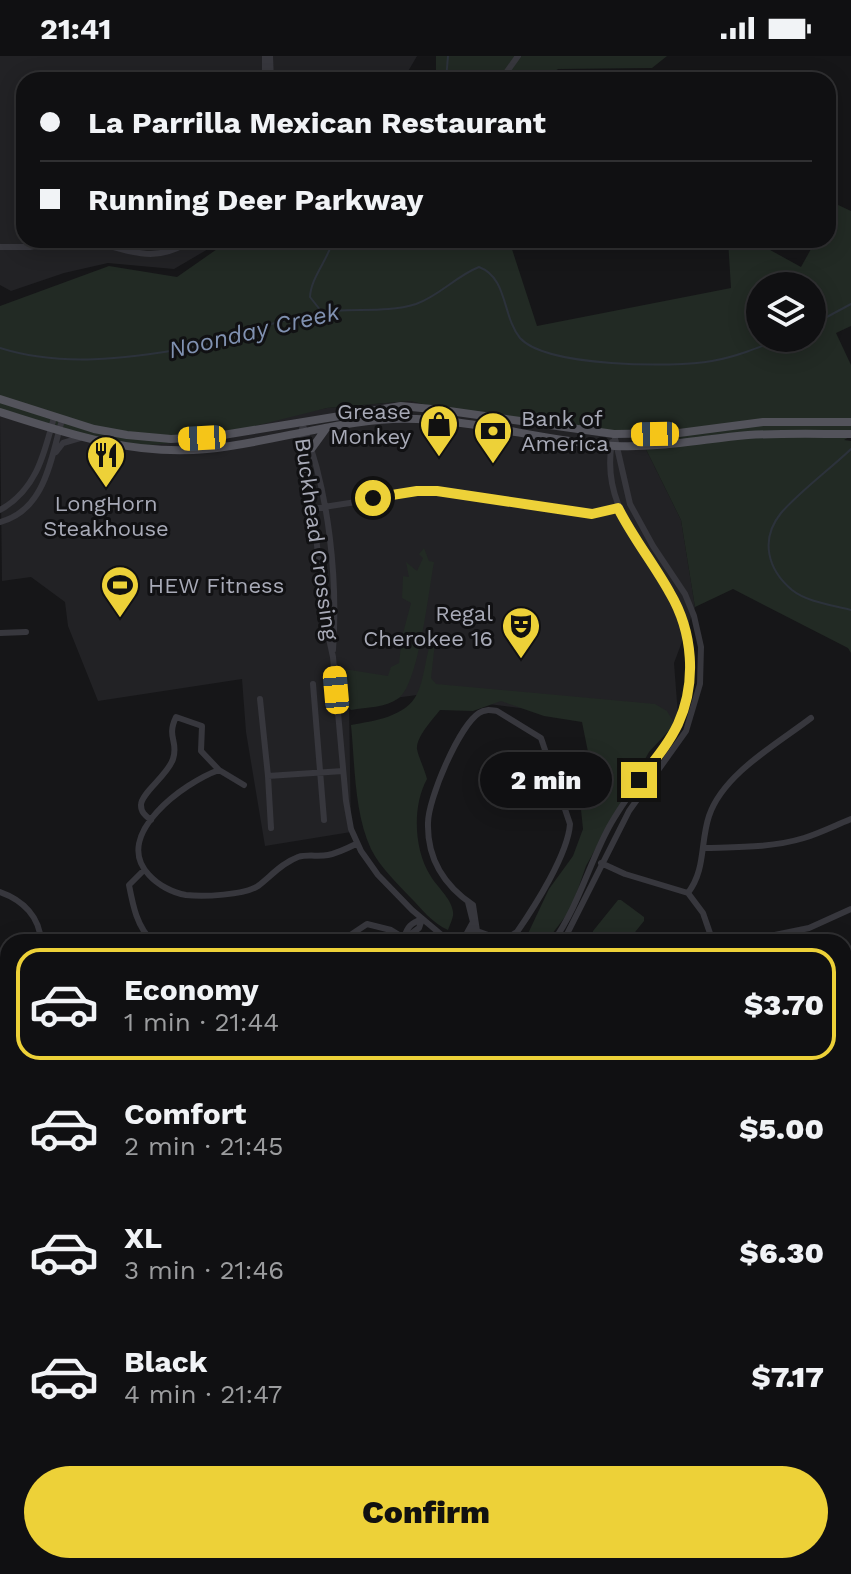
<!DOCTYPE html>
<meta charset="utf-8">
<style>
body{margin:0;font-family:"Work Sans",sans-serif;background:#19191b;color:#f1f3f6;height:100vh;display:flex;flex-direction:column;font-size:30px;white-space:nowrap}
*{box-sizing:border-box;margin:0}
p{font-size:26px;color:#9c9d9f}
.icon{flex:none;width:44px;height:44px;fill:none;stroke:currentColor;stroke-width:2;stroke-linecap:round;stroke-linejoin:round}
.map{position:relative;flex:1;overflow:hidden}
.details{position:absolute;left:0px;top:878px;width:852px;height:640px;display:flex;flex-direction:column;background:#101012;border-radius:24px 24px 0 0;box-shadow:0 4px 20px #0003,0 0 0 2px #303032}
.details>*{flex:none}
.guide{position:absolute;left:16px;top:16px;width:820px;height:176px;border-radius:24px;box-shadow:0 4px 20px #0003,0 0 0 2px #303032;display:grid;align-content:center;height:176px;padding:0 24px;background:#101012}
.buttons{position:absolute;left:746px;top:216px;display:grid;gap:16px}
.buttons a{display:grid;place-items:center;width:80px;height:80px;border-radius:50%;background:#101012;box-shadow:0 4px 20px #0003,0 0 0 2px #303032;font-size:40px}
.end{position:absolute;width:36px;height:36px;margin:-18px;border:10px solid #edd138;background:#111;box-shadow:0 0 0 4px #111}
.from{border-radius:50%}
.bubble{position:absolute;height:56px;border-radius:28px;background:#101012;box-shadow:0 4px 20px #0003,0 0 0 2px #303032;font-size:26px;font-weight:800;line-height:56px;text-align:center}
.car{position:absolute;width:24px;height:48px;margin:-24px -12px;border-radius:10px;box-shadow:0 0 6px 2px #0007;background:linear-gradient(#f5c518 24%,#345 0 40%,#f5c518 0 76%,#345 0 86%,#f5c518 0)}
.guide b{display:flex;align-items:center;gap:28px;height:76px;font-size:30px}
.guide b+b{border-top:2px solid #303032}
.guide i{width:20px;height:20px;background:#f1f3f6}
ul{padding:14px 0 0;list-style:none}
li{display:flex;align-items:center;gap:24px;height:112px;margin:0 16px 12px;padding:0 8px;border:4px solid transparent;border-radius:24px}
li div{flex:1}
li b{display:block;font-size:30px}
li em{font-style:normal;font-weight:800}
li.active{border-color:#edd138}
li>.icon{width:72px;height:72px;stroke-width:1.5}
.cta{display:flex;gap:16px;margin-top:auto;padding:16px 24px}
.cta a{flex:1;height:92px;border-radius:48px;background:#edd138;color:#111;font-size:32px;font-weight:800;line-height:92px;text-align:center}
.status{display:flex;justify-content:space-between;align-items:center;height:56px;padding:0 40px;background:#101012;direction:ltr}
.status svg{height:22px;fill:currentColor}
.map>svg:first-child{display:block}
</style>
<div class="status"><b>21:41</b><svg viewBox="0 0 49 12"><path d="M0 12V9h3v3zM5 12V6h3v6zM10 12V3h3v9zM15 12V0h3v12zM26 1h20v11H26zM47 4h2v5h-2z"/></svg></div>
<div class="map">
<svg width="851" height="1518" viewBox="0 0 851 1518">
<rect width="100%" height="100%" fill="#161618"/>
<path fill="#222225" d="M0 0H417L403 24H24V184H217L215 189 174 213 108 207 64 217 11 235 0 229Z
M410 345 465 358 639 379 681 464 695 551 674 607 679 672 417 639 349 648 351 776 265 790 246 676 242 623 98 645 68 570 65 546 31 521 2 525 0 360 291 359 327 352Z
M0 1360 8 1381V1510H44L46 1518H0Z"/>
<path fill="#222a24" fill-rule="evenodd" d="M436 0H667L652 12 558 13 543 24H436Z
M836 148 851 155V270L836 277 851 309V380L844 384 851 385V597L848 592 733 533 695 551 681 464 639 379 465 358 410 345 327 352 195 385 139 390 0 360V250L109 210 177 221 220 191 223 184H509L537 270 731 232 728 184H752L801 211 816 184H828V163ZM760 230H812V282H760Z
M424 492 429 505 434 506C429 532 419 627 399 642 385 652 367 651 351 654L345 648 344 613 388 620 391 611 399 607 402 581 411 547 402 542 403 520 409 521 406 506 417 515 423 502 419 498Z
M435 587 431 622 436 628 655 648 667 655 675 668 649 696 586 810 571 853 546 886H524L549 833 573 800 583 773 580 744 601 737 591 711 582 666 544 660 501 645 473 655 440 654C433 663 416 681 417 693 418 700 425 714 427 723 412 750 414 793 430 819 436 830 452 843 453 856 454 861 450 868 448 874 433 868 421 852 410 841 397 827 380 811 371 793 354 756 355 709 351 669 373 665 406 661 417 638 424 624 425 604 430 589Z
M618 844H621L644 861V865L627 886H602L593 879V875Z"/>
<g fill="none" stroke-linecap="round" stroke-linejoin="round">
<path stroke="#2c323b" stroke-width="2" d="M446 24 448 0
M321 255 310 241C311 221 328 204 333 184
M812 269 851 248
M0 292C60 311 127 303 188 292 202 289 217 287 230 282 256 272 290 262 318 257 350 251 384 258 416 248 439 240 456 220 479 211 508 222 502 260 520 282 546 311 674 312 712 305 736 301 760 291 782 282
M851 393C830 413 799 436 781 457 760 483 767 513 792 534 807 546 832 549 851 554
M844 1381 851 1385"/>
<path stroke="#37373d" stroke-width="6" d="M270 0 271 24
M265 24V0
M501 24 518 0
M86 184C127 192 151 211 192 184
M0 191H30L65 184
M304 372C329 438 338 523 333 594
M302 373 301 394 316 480 325 564 333 601 346 745 351 773 361 795 378 819 412 854 450 886
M56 396 63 387 80 382
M311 453 427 435 592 458 619 452
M0 454C36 434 44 399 54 361
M0 466C46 454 51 401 62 364
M0 577 26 576
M313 628 324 764
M260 643 268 720
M219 714C185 726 111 779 149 819 158 829 173 837 186 839 203 841 245 839 258 830 271 820 282 807 298 801 308 798 318 801 328 799 338 797 348 792 356 788
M151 764C146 760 141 757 141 749 141 737 168 719 173 703 179 685 166 682 176 661L202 670 201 695 219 714 244 729
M271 772 268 720 343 715
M704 792C738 791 771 792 804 782 820 777 836 769 851 763
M601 807 625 818 688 837 703 857 713 886
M144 814 129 829C133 850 137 871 153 886
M0 836C23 844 40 861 41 886
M688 837C706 813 700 787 709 760 723 718 777 688 811 662
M404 882C407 871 411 867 422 863
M340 886 367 868 391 874 404 882
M400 886 419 872 422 863
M462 886 473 866 468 846
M469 886 477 875 473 849C445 830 427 803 428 767 428 743 459 670 479 657 485 653 490 654 497 655L541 682 570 768C568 798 535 850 517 876 501 888 487 878 471 873
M553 886C578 851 589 808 609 771 649 699 719 650 680 557 655 496 599 458 612 386
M563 886 629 755 686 675 700 628 701 591 694 560 685 538 653 490 630 448 614 378
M741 886 809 872 851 853
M0 933 8 929
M844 1194 851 1210
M844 1329 851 1311
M197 1510V1518
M350 1510 364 1518
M457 1510 458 1518
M632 1510 646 1518"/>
<path stroke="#53535b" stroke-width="8" d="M0 343 94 373 127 379 171 383 217 380 401 350 442 354 614 378 679 377 763 366H851
M0 356C68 378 134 400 207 393 269 387 330 366 393 363 467 360 541 386 615 390 661 392 703 383 748 379 782 377 817 378 851 378
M312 392 325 374
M0 1404 8 1427
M30 1510 31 1518"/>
<path stroke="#63646d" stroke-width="9" d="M0 1216 8 1232
M0 1248 8 1264
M0 1272 8 1289
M79 1510 81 1518
M90 1510 92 1518
M104 1510 106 1518"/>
</g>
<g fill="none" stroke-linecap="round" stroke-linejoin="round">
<path stroke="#edd138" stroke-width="10" d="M373 442 417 435H437L592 458 618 452C633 482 654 508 670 537 693 576 697 626 678 668 668 689 653 706 639 724"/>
</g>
<defs>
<symbol id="shop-pin" viewBox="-11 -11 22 30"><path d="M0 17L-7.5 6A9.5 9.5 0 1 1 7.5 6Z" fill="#edd138" stroke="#111113"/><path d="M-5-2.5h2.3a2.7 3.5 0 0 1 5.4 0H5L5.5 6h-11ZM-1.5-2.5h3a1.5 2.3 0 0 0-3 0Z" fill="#111"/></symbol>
<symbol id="bank-pin" viewBox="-11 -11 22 30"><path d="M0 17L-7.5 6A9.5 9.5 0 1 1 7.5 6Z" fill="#edd138" stroke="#111113"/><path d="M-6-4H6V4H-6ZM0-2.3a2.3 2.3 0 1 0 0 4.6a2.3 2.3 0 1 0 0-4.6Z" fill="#111"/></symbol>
<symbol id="restaurant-pin" viewBox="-11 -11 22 30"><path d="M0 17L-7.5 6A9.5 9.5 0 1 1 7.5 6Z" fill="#edd138" stroke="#111113"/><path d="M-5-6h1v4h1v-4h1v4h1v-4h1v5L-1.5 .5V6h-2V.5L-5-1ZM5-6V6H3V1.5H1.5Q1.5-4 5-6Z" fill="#111"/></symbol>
<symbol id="stadium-pin" viewBox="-11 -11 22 30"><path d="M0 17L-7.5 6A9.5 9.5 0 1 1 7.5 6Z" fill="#edd138" stroke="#111113"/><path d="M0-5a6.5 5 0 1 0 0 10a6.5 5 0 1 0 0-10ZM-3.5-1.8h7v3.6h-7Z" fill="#111"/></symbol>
<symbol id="theatre-pin" viewBox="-11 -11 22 30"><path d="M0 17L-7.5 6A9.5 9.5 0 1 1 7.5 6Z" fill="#edd138" stroke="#111113"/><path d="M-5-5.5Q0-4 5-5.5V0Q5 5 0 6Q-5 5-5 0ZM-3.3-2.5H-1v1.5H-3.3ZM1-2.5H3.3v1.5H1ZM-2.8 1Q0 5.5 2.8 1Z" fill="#111"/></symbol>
</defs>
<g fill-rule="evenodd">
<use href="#shop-pin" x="417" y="346" width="44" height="60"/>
<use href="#bank-pin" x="471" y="353" width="44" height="60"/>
<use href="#restaurant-pin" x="84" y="377" width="44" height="60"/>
<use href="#stadium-pin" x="98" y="507" width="44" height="60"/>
<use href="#theatre-pin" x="499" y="548" width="44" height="60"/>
</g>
<g text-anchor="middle" stroke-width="6" stroke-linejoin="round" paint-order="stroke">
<g font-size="22" fill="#a8aab7" stroke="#111113" text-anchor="end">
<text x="411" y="363">Grease<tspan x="411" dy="25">Monkey</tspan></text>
<text x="521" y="370" text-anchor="start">Bank of<tspan x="521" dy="25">America</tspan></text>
<text x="106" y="455" text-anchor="middle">LongHorn<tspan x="106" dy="25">Steakhouse</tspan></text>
<text x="148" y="537" text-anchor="start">HEW Fitness</text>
<text x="493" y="565">Regal<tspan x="493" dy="25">Cherokee 16</tspan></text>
</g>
<g font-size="22" fill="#a8aab7" stroke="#111113">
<text transform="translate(317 483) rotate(82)" y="8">Buckhead Crossing</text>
</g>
<g font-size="24" font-style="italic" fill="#8091b1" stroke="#111113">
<text transform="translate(254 275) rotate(-13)" y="8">Noonday Creek</text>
</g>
</g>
</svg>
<div class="buttons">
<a><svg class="icon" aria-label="layers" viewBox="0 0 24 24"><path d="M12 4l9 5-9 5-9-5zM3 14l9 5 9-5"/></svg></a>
</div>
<i class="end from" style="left:373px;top:442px"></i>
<i class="end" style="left:639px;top:724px"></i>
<div class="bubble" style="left:480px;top:696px;width:132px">2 min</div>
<i class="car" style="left:655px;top:378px;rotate:269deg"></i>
<i class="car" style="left:202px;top:382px;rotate:267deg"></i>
<i class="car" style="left:336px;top:634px;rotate:355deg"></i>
<div class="guide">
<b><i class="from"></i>La Parrilla Mexican Restaurant</b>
<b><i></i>Running Deer Parkway</b>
</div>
<section class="details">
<ul>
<li class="active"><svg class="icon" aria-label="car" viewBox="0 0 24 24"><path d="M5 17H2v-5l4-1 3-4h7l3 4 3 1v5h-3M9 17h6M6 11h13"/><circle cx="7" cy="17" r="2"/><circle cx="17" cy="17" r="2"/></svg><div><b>Economy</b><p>1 min · 21:44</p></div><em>$3.70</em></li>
<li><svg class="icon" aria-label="car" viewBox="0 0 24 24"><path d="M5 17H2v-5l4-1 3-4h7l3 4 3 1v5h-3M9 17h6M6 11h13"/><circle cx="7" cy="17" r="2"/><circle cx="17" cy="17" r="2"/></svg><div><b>Comfort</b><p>2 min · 21:45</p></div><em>$5.00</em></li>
<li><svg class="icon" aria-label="car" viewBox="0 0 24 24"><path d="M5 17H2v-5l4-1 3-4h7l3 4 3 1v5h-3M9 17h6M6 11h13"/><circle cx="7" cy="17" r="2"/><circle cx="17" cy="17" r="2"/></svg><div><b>XL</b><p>3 min · 21:46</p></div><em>$6.30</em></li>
<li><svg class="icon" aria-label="car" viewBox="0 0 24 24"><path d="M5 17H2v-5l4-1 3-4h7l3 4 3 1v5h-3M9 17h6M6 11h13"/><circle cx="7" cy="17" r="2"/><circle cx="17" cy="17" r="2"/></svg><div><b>Black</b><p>4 min · 21:47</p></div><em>$7.17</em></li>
</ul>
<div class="cta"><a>Confirm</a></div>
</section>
</div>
